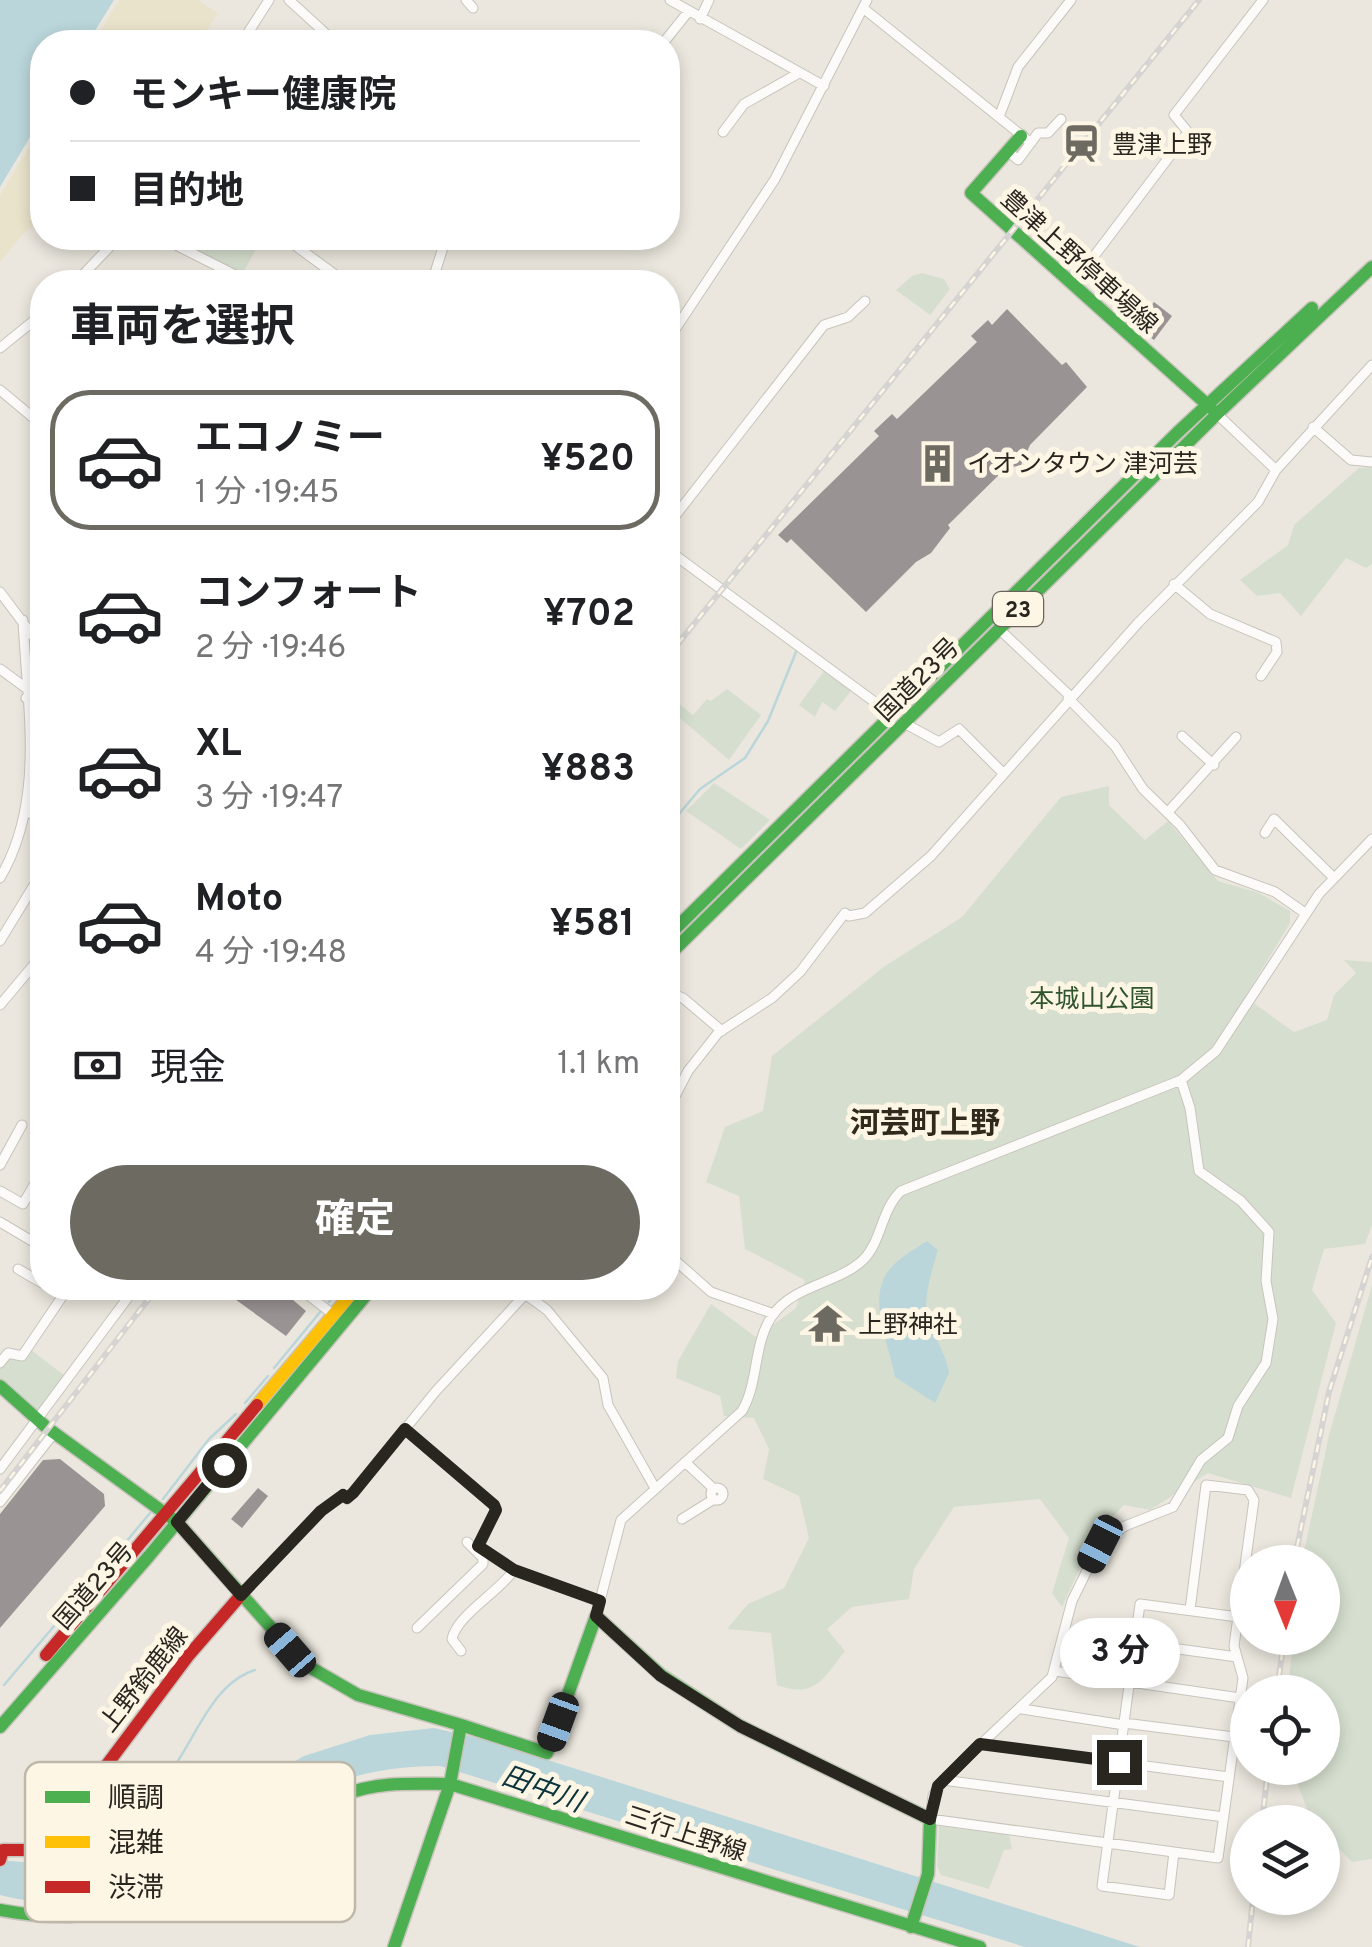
<!DOCTYPE html>
<html lang="ja">
<meta charset="utf-8">
<style>
body{margin:0;font-family:Overpass,"Noto Sans JP",sans-serif;background:#f6f6f6;color:#202124;height:100vh;display:flex;flex-direction:column;font-size:38px;white-space:nowrap}
*{box-sizing:border-box;margin:0}
p{font-size:32px;color:#757577}
.icon{flex:none;width:55px;height:55px;fill:none;stroke:currentColor;stroke-width:2;stroke-linecap:round;stroke-linejoin:round}
.map{position:relative;flex:1;overflow:hidden}
.details{position:absolute;left:30px;top:270px;width:650px;height:1030px;display:flex;flex-direction:column;background:#fff;border-radius:40px;box-shadow:0 5px 15px #0003}
.details>*{flex:none}
.hud{position:absolute;left:30px;top:30px;width:650px;height:220px;border-radius:40px;box-shadow:0 5px 15px #0003;display:grid;align-content:center;height:220px;padding:0 40px;background:#fff}
.needle{width:65px;rotate:179deg}
.controls{position:absolute;left:1230px;top:1545px;display:grid;gap:20px}
.controls a{display:grid;place-items:center;width:110px;height:110px;border-radius:50%;background:#fff;box-shadow:0 5px 15px #0003;font-size:50px}
.end{position:absolute;width:45px;height:45px;margin:-22px;border:12px solid #292620;background:#fff;box-shadow:0 0 0 5px #fff}
.from{border-radius:50%}
.bubble{position:absolute;height:70px;border-radius:35px;background:#fff;box-shadow:0 5px 15px #0003;font-size:32px;font-weight:700;line-height:70px;text-align:center}
.car{position:absolute;width:30px;height:60px;margin:-30px -15px;border-radius:12px;box-shadow:0 0 8px 2px #0007;background:linear-gradient(#222 24%,#8ab4d8 0 40%,#222 0 76%,#8ab4d8 0 86%,#222 0)}
.hud b{display:flex;align-items:center;gap:35px;height:95px;font-size:38px}
.hud b+b{border-top:2px solid #e0e0e0}
.hud i{width:25px;height:25px;background:#202124}
ul{padding:0;list-style:none}
li{display:flex;align-items:center;gap:30px;height:140px;margin:0 20px 15px;padding:0 20px;border:5px solid transparent;border-radius:40px}
li div{flex:1}
li b{display:block;font-size:38px}
li em{font-style:normal;font-weight:700}
li.selected{border-color:#6d6a62}
li>.icon{width:90px;height:90px;stroke-width:1.5}
h2{padding:0 40px;font-size:45px;line-height:120px}
.pay{display:flex;align-items:center;gap:25px;height:110px;padding:0 40px;font-size:38px}
.pay p{margin-inline-start:auto}
.cta{display:flex;gap:20px;margin-top:auto;padding:20px 40px}
.cta a{flex:1;height:115px;border-radius:60px;background:#6d6a62;color:#fff;font-size:40px;font-weight:700;line-height:115px;text-align:center}
.map>svg:first-child{display:block}
</style>
<div class="map">
<svg width="1372" height="1947" viewBox="0 0 1372 1947">
<rect width="100%" height="100%" fill="#ebe7de"/>
<path fill="#d6dfcf" d="M167 238H262L242 275Z
M922 273 944 279 950 289 930 315 896 290 912 276Z
M1372 467V564L1366 568 1346 558 1301 616 1280 593 1257 596 1240 580 1288 545 1294 525 1359 468Z
M824 671 851 691 835 711 822 702 815 717 799 705Z
M727 689 761 715 729 760 668 708 675 700 693 715 707 699 711 701Z
M714 783 770 820 741 849 686 811Z
M1109 786V805L1145 840 1168 821 1218 881 1259 893 1290 911V923L1245 997 1294 1032 1327 1020 1334 995 1356 973 1344 960 1372 962V1225L1365 1244 1324 1249 1312 1290 1336 1323 1291 1498 1208 1473 1150 1510 1124 1505 1095 1535 1062 1607 1052 1593 1069 1538 1040 1499 954 1507 914 1569 909 1599 852 1607 827 1629 845 1651C823 1679 815 1699 777 1685L771 1633 727 1629 748 1604 784 1588 809 1538 799 1496 763 1479 769 1449 754 1418 724 1416 720 1396 676 1378 678 1361 711 1304 756 1337 796 1308 805 1280 745 1249 739 1196 706 1182 725 1127 763 1111 772 1056 885 966 962 917 1061 797Z
M1372 1285V1859L1352 1862 1323 1832 1322 1822H1312L1293 1772 1292 1768H1322V1692H1287L1294 1638H1322V1562H1303L1304 1552 1329 1435Z
M30 1349 65 1376 38 1411 0 1379V1367L8 1356 22 1360Z
M939 1826 1009 1834 1012 1849 1004 1850 989 1889 941 1875 937 1866Z"/>
<path fill="#eae3cb" d="M119 0H198L218 13 198 42H94Z
M42 126V220L23 234 0 262V195Z"/>
<path fill="#bad6da" d="M0 0H114L88 42H42V117L0 187Z
M927 1241 938 1250C932 1269 925 1292 926 1313 927 1324 947 1354 949 1373L935 1403 895 1377C890 1346 866 1300 889 1270 898 1258 915 1249 927 1241Z
M434 1728 478 1738 1140 1947H1025L440 1766C394 1766 354 1773 312 1792 289 1803 268 1819 246 1832 169 1879 93 1919 0 1895V1860L55 1865 127 1860 304 1756 370 1735Z"/>
<g fill="none" stroke-linecap="round" stroke-linejoin="round">
<path stroke="#bad6da" stroke-width="2.5" d="M668 827 700 789 745 758 768 721 796 652
M329 1302 341 1288
M274 1368 321 1311
M245 1403 268 1376
M163 1499 209 1439 236 1414
M96 1578 150 1513
M4 1685 88 1586
M103 1853 106 1846 102 1838C126 1820 147 1801 166 1778 194 1744 210 1684 255 1670"/>
</g>
<path fill="#9a9393" d="M1154 302 1172 316 1154 340 1135 326Z
M1007 309 1062 365 1066 362 1087 387 1030 445 1021 465 1005 469 948 525 950 528 931 553 916 562 866 612 791 539 787 543 778 535 879 436 874 431 892 414 897 419 977 342 971 336 988 320 992 325Z
M239 1288H285L286 1294 306 1311 286 1336 232 1297Z
M60 1459 104 1494 105 1506 0 1628V1514L43 1460Z
M258 1488 268 1496 242 1528 231 1519Z"/>
<g fill="none" stroke-linecap="round" stroke-linejoin="round">
<defs>
<path id="street" d="M289 0 335 42
M466 0 473 8
M670 0 824 86
M863 8 1031 143
M700 19 709 0
M242 42 269 0
M664 42 688 12
M999 117 1018 67 1071 0
M723 132 744 104 799 73
M1009 152 1018 160 1038 133H1048L1061 119
M162 238 249 282
M285 238 345 282
M76 282 118 238
M432 282 446 238
M1073 284 1188 132 1174 115 1263 0
M668 340 775 179 867 0
M0 348 42 314
M0 390 42 425
M1217 414 1276 470
M1313 427 1351 460 1372 462
M668 525 824 325 848 317 865 301
M668 550 891 714
M1174 584 1210 614 1276 642 1277 652 1261 676
M0 592 42 648
M999 629 1070 696
M0 669 26 688
M26 698 42 693
M1068 698 1115 746 1143 789 1180 825 1215 870 1275 892 1305 913
M904 723 939 742 959 729 1003 773
M1182 736 1214 765
M27 812 42 818
M1168 812 1236 737
M1265 833 1274 819 1333 877
M0 878C46 800 27 707 23 620
M0 941 42 872
M668 992 683 998 722 1031
M0 1005 42 955
M1181 1080 1190 1108 1199 1171 1241 1201 1269 1232 1266 1281 1273 1319 1266 1363 1238 1406 1228 1438 1201 1460 1173 1507 1125 1526 1100 1544 1072 1601 1052 1677 943 1780 933 1796 930 1819 1218 1858 1243 1678 1234 1646 1254 1500 1248 1490 1206 1485 1190 1610
M668 1110 688 1071 718 1033 772 998 800 972 845 913 849 916 865 913 931 856 1138 623 1258 502 1276 470 1372 365
M0 1165 22 1125
M0 1191 23 1204 42 1171
M0 1222 42 1247
M668 1254 711 1292 774 1314
M18 1269 42 1283
M299 1288 334 1315
M525 1294 547 1310 603 1378 608 1405 655 1488
M0 1363 8 1353 22 1356 68 1288
M405 1429 494 1505 496 1510 479 1546 514 1570 600 1601
M685 1462 714 1489
M0 1469 135 1288
M711 1494a6 6 0 1 1 12 0a6 6 0 1 1-12 0Z
M0 1502 54 1433
M682 1519 714 1499
M241 1595 321 1511 343 1495 347 1499 353 1493 436 1391 531 1288
M596 1616 621 1520 742 1411C759 1382 753 1344 772 1316 794 1284 839 1284 864 1259 882 1240 881 1210 901 1191L1181 1080 1216 1051 1319 894 1372 839
M417 1628 483 1564V1558L467 1542
M1135 1643 1237 1657
M461 1651 452 1639C457 1615 499 1592 514 1570
M1055 1671 1240 1698
M1022 1709 1124 1725
M1124 1723 1234 1737
M980 1744 1229 1777
M943 1780 1224 1817
M1174 1852 1169 1895 1102 1886 1140 1604 1238 1617"/>
<path id="fast" d="M1021 136 971 193 1211 408
M668 936 1177 433 1312 308
M668 956 1217 414 1372 267
M0 1386 46 1427 177 1522 290 1649 313 1669 358 1695 461 1725 450 1784 980 1947
M461 1725 547 1753 596 1616 661 1675 740 1726 930 1819 928 1874 911 1927
M0 1727 149 1556 372 1288
M0 1910C117 1932 182 1891 278 1833 300 1821 322 1803 344 1795 378 1781 414 1784 450 1784L394 1947"/>
<path id="slow" d="M257 1405 356 1288"/>
<path id="jam" d="M46 1655 257 1405
M0 1860 3 1850H33L52 1838 189 1655 241 1595"/>
</defs>
<use href="#street" stroke="#c7c4bc" stroke-width="11"/>
<use href="#fast" stroke="#c7c4bc" stroke-width="15"/>
<use href="#slow" stroke="#c7c4bc" stroke-width="15"/>
<use href="#jam" stroke="#c7c4bc" stroke-width="15"/>
<use href="#street" stroke="#fcfbfa" stroke-width="9"/>
<use href="#fast" stroke="#4caf50" stroke-width="12"/>
<use href="#slow" stroke="#ffc107" stroke-width="12"/>
<use href="#jam" stroke="#c62828" stroke-width="12"/>
<defs>
<path id="rail" d="M668 656 1199 0
M0 1491 157 1288
M1294 1562 1329 1392 1372 1257
M1277 1692 1284 1638
M1262 1822 1268 1768
M1248 1947 1253 1898"/>
</defs>
<use href="#rail" stroke="#d6d4d2" stroke-width="6"/>
<use href="#rail" stroke="#fef6e5" stroke-width="2.5" stroke-dasharray="8" stroke-linecap="butt"/>
</g>
<g fill="none" stroke-linecap="round" stroke-linejoin="round">
<path stroke="#292620" stroke-width="12" d="M224 1465 177 1522 241 1595 321 1511 343 1495 347 1498 353 1493 405 1429 494 1505 496 1510 478 1546 514 1570 600 1601 596 1616 661 1676 740 1726 930 1819 938 1786 980 1744 1119 1762"/>
</g>
<defs>
<symbol id="station-bare" viewBox="-9 -9 18 18"><path d="M-3-6H3Q5-6 5-4V2Q5 4 3 4L4.5 6H3L1.5 4h-3L-3 6H-4.5L-3 4Q-5 4-5 2V-4Q-5-6-3-6ZM-3.5-4v3h7v-3ZM-3.5 1v1.5H-2V1ZM2 1v1.5H3.5V1Z" fill="#6d6a62" stroke="#fef6e5" stroke-width="2.5" paint-order="stroke"/></symbol>
<symbol id="building-bare" viewBox="-9 -9 18 18"><path d="M-4-6H4V6H1V3H-1V6H-4ZM-2.5-4.3h1.7v1.8h-1.7ZM.8-4.3h1.7v1.8H.8ZM-2.5-1h1.7V.8h-1.7ZM.8-1h1.7V.8H.8Z" fill="#6d6a62" stroke="#fef6e5" stroke-width="2.5" paint-order="stroke"/></symbol>
<symbol id="temple-bare" viewBox="-9 -9 18 18"><path d="M0-6L5-2H3V0L6.5 2.5H4V6H1.5V3h-3V6H-4V2.5H-6.5L-3 0V-2H-5Z" fill="#6d6a62" stroke="#fef6e5" stroke-width="2.5" paint-order="stroke"/></symbol>
</defs>
<g fill-rule="evenodd">
<use href="#station-bare" x="1054" y="116" width="55" height="55"/>
<use href="#building-bare" x="910" y="436" width="55" height="55"/>
<use href="#temple-bare" x="800" y="1296" width="55" height="55"/>
</g>
<g text-anchor="middle" stroke-width="10" stroke-linejoin="round" paint-order="stroke">
<rect fill="#fef6e5" stroke="#69645b" stroke-width="2.5" x="993" y="592" width="50" height="34" rx="8"/>
<g font-size="22" font-weight="bold" fill="#292620">
<text x="1018" y="617">23</text>
</g>
<g font-size="25" fill="#292620" stroke="#fef6e5" text-anchor="start">
<text x="1112" y="153">豊津上野</text>
<text x="967" y="472">イオンタウン 津河芸</text>
<text x="858" y="1333">上野神社</text>
</g>
<g font-size="25" fill="#292620" stroke="#fef6e5">
<text transform="translate(1080 261) rotate(42)" y="9">豊津上野停車場線</text>
<text transform="translate(917 679) rotate(-45)" y="9">国道23号</text>
<text transform="translate(93 1585) rotate(-49)" y="9">国道23号</text>
<text transform="translate(143 1679) rotate(-52)" y="9">上野鈴鹿線</text>
<text transform="translate(686 1833) rotate(18)" y="9">三行上野線</text>
</g>
<g font-size="25" fill="#30552e" stroke="#fef6e5">
<text x="1092" y="1007">本城山公園</text>
</g>
<g font-size="28" font-style="italic" fill="#0b333b" stroke="#fef6e5">
<text transform="translate(543 1788) rotate(20)" y="10">田中川</text>
</g>
<g font-size="30" font-weight="bold" fill="#302a1d" stroke="#fef6e5">
<text x="925" y="1133">河芸町上野</text>
</g>
</g>
<rect x="25" y="1762" width="330" height="160" rx="15" fill="#fef6e5" stroke="#beb8aa" stroke-width="2.5"/>
<rect x="45" y="1791" width="45" height="12" fill="#4caf50"/>
<rect x="45" y="1836" width="45" height="12" fill="#ffc107"/>
<rect x="45" y="1881" width="45" height="12" fill="#c62828"/>
<g font-size="28" fill="#292620">
<text x="108" y="1807">順調</text>
<text x="108" y="1852">混雑</text>
<text x="108" y="1897">渋滞</text>
</g>
</svg>
<div class="controls">
<a><svg class="needle" viewBox="-14 -14 28 28"><path d="M0-13l5 13h-10z" fill="#e53935"/><path d="M0 13l5-13h-10z" fill="#757577"/></svg></a>
<a><svg class="icon" aria-label="locate" viewBox="0 0 24 24"><circle cx="12" cy="12" r="6"/><path d="M12 2v4M12 18v4M2 12h4M18 12h4"/></svg></a>
<a><svg class="icon" aria-label="layers" viewBox="0 0 24 24"><path d="M12 4l9 5-9 5-9-5zM3 14l9 5 9-5"/></svg></a>
</div>
<i class="end from" style="left:224px;top:1465px"></i>
<i class="end" style="left:1119px;top:1762px"></i>
<div class="bubble" style="left:1060px;top:1618px;width:120px">3 分</div>
<i class="car" style="left:1100px;top:1544px;rotate:207deg"></i>
<i class="car" style="left:290px;top:1650px;rotate:319deg"></i>
<i class="car" style="left:558px;top:1722px;rotate:200deg"></i>
<div class="hud">
<b><i class="from"></i>モンキー健康院</b>
<b><i></i>目的地</b>
</div>
<section class="details">
<h2>車両を選択</h2>
<ul>
<li class="selected"><svg class="icon" aria-label="car" viewBox="0 0 24 24"><path d="M5 17H2v-5l4-1 3-4h7l3 4 3 1v5h-3M9 17h6M6 11h13"/><circle cx="7" cy="17" r="2"/><circle cx="17" cy="17" r="2"/></svg><div><b>エコノミー</b><p>1 分 · 19:45</p></div><em>¥520</em></li>
<li><svg class="icon" aria-label="car" viewBox="0 0 24 24"><path d="M5 17H2v-5l4-1 3-4h7l3 4 3 1v5h-3M9 17h6M6 11h13"/><circle cx="7" cy="17" r="2"/><circle cx="17" cy="17" r="2"/></svg><div><b>コンフォート</b><p>2 分 · 19:46</p></div><em>¥702</em></li>
<li><svg class="icon" aria-label="car" viewBox="0 0 24 24"><path d="M5 17H2v-5l4-1 3-4h7l3 4 3 1v5h-3M9 17h6M6 11h13"/><circle cx="7" cy="17" r="2"/><circle cx="17" cy="17" r="2"/></svg><div><b>XL</b><p>3 分 · 19:47</p></div><em>¥883</em></li>
<li><svg class="icon" aria-label="car" viewBox="0 0 24 24"><path d="M5 17H2v-5l4-1 3-4h7l3 4 3 1v5h-3M9 17h6M6 11h13"/><circle cx="7" cy="17" r="2"/><circle cx="17" cy="17" r="2"/></svg><div><b>Moto</b><p>4 分 · 19:48</p></div><em>¥581</em></li>
</ul>
<div class="pay"><svg class="icon" aria-label="cash" viewBox="0 0 24 24"><path d="M3 7h18v10H3z"/><circle cx="12" cy="12" r="2"/></svg>現金<p>1.1 km</p></div>
<div class="cta"><a>確定</a></div>
</section>
</div>
